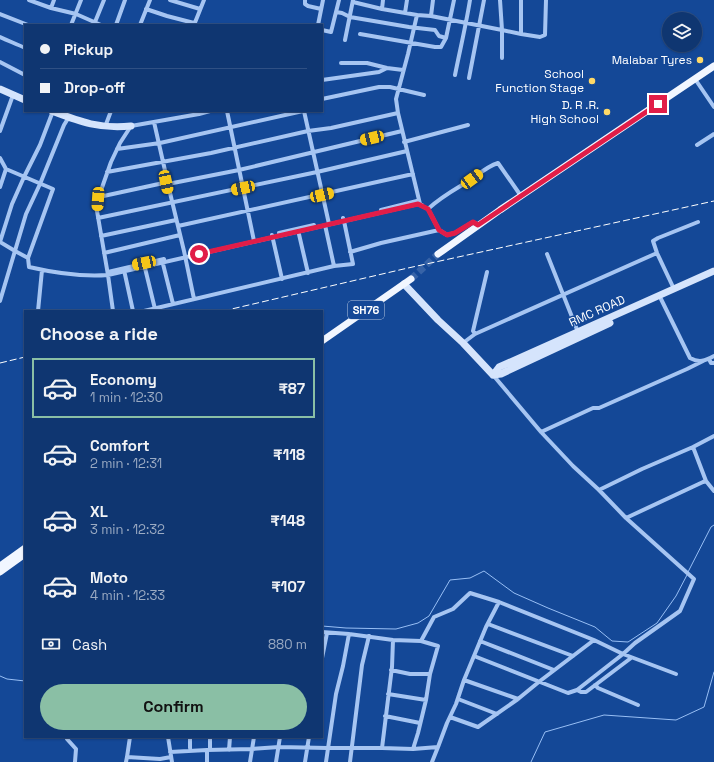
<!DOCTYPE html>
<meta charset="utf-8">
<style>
body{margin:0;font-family:"Space Grotesk",sans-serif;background:#183e76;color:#f1f3f6;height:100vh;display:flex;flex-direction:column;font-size:15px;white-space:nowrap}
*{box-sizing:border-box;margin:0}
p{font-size:13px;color:#9babc3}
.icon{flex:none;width:22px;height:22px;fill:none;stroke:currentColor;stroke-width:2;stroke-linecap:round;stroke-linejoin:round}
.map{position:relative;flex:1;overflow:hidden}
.drawer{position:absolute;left:24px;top:310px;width:299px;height:428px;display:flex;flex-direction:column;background:#0f3671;border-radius:0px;box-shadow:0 1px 3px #0004,0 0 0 1px #2f5084}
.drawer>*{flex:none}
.top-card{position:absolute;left:24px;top:24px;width:299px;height:88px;border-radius:0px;box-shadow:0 1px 3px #0004,0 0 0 1px #2f5084;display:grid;align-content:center;height:88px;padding:0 16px;background:#0f3671}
.fabs{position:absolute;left:662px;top:12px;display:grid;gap:8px}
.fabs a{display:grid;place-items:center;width:40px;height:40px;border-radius:50%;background:#0f3671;box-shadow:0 1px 3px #0004,0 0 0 1px #2f5084;font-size:20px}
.end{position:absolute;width:18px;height:18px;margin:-9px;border:5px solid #e11d48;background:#fff;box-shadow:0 0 0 2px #fff}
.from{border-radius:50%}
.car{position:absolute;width:12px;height:24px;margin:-12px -6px;border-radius:5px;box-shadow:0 0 3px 1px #0007;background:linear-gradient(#f5c518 24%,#345 0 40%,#f5c518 0 76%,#345 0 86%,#f5c518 0)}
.top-card b{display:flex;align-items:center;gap:14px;height:38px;font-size:15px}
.top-card b+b{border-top:1px solid #2f5084}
.top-card i{width:10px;height:10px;background:#f1f3f6}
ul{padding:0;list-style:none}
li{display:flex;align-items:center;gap:12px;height:60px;margin:0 8px 6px;padding:0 8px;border:2px solid transparent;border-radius:0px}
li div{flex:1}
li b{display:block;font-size:15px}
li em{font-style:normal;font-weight:700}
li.current{border-color:#8abfa5}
li>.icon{width:36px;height:36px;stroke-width:1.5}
h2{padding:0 16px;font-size:18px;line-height:48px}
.pay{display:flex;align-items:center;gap:10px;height:44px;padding:0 16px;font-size:15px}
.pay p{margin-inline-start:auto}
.button{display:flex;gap:8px;margin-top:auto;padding:8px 16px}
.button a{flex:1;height:46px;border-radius:24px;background:#8abfa5;color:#111;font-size:16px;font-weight:700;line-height:46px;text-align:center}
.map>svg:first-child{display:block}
</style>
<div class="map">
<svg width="714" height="762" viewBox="0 0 714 762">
<rect width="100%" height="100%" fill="#144897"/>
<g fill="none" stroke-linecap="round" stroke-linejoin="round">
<path stroke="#98bff5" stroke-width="1" d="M688 572 711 527 714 525
M322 626 346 628 396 629 418 623 429 616 450 580 470 578 484 571 514 593 548 608 595 627 612 641 628 642 657 623 676 596 687 575
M0 676 7 679 25 681
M531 762 545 732 604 715 676 720 704 707 714 672"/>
<path stroke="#3763a7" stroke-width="7" stroke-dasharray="7 3.5" stroke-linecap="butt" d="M411 279 438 254"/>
<path stroke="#a6c5f2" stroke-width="4" d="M29 0 51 8 76 14 101 25
M170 0 200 9
M305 0V4L308 6 321 9
M383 0 382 9 417 15
M500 0 502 30V58
M521 0V34
M353 2 382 9
M51 8 54 0
M146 9 167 16 194 23
M336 12 342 13 350 17 409 27 435 30 439 36 446 38
M405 13 407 0
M0 14 28 25
M431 16 502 30 521 34 540 37 545 35 546 0
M95 22 104 0
M71 25 81 0
M116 25 125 0
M140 25 150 0
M194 25 204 0
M318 25 323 0
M322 30 331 32 339 0
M360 34 435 47H441L446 38 454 0
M0 37C8 41 17 44 25 48
M345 40 353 0
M0 62 25 75
M341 63H367L387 68 403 70
M455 75C460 50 466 25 470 0
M469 78 484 0
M695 79 714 107
M322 80 379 72 387 68
M322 99 379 87H390L424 95
M53 111 40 145 24 177 12 204 0 242 15 251 28 258 29 267C55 273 82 277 108 275L344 221 343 218
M227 111 254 241
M304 111 329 224
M154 122 171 197 184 251 194 299
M105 127 111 111
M0 131 13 95
M404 142 468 125
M697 145 714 134
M117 149 160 143 303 111
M0 158 6 169 0 187
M6 169 53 189 28 258
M107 172 211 153 308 131 331 128 398 113
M168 184 239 170 402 131
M99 197 168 182
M422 205 420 204 398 113 396 99 408 54 417 15 431 16 433 0
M427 208 428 209C442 196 456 189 472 179 480 173 488 166 498 163L521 196
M381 210 417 201
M98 218 317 172 407 151
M325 225 334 266
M178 226 413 174
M298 230 308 273
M279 233 314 225
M272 235 282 279
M101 236 176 220
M350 252 381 243 439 230
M104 253 180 235
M547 254 578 332
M162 260 173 304
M144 264 155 309
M124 270 133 311
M108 272 164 259
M674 289 657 253 653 241 658 238 698 222
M661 299 690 358C699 363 705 361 714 356
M0 301 26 214 40 184 64 125 69 117
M38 311 42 270
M113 311 108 275 97 211 98 199 111 162 120 143 131 126 199 114 210 111
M144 311 334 266 353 264 344 221 418 204 428 209 439 230 447 235 455 233 473 222 479 225
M475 334 473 331 487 272
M463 343 475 334 657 253
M709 359 711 363H714
M493 375 541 432 573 466 599 490 626 518 694 579 680 611 635 643 623 654 594 640 499 602
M541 432 593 408H599L687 369 703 361
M693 447 706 481 714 491
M599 490 642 469 693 447 714 436
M626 518 703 482 706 481
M488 624 573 656
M322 632 349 634 393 640 421 641 438 646 430 674 426 700 418 733 413 749 382 748 392 667 393 640
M421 641 434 617 453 609 470 593 499 602 486 627 464 680 456 704 447 723 438 747
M480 641 554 670
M474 656 568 693 577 690 623 654 676 674
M322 658 327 633
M391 670 410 674H430
M464 680 518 699
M595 685 598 688 638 705
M577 690 581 692H586L631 658
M388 694 426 700
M458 699 497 714
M385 716 420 723
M450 717 478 727 518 699 540 681 594 640
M67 737V739L76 749 75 762
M168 737 172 762
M190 748V737
M210 748V737
M413 749 438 747 432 762
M229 750 230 737
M170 752 207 750 252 749 279 747 327 748H382
M127 757 160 759 171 757
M126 762 127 757 130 737
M207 762V750
M250 762 254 737
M276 762 280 737
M305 762 309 737
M326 762 336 694 343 666 349 634
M350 762 362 665 369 636"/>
<path stroke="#d5e4fc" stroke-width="7" d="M0 89 25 100
M52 111C81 122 99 129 131 126
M404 284 438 320 463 343 493 375
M493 375 499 367 714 271
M493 375 501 374 610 323"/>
<path stroke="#f1f6ff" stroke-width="7" d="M438 254 500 210 714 66
M322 341 411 279
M0 566 25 548
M0 572 25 554"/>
<path stroke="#fff" stroke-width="1" stroke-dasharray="7 3" stroke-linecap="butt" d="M223 311 408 268 714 201
M0 363 25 357"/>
</g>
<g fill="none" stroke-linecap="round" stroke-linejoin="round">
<path stroke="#e11d48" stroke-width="5" d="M199 254 418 204 428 209 439 230 447 235 455 233 473 222 478 225 658 104"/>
</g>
<g fill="#ffd967" stroke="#144897" stroke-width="1.5">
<circle cx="700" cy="60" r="4"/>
<circle cx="592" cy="81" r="4"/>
<circle cx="607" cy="112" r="4"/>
</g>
<g text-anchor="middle" stroke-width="3" stroke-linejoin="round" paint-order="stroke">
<rect fill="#144897" stroke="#b8c8e0" stroke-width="1" x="348" y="301" width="36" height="18" rx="3"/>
<g font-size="11" font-weight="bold" fill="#fff">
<text x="366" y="314">SH76</text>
</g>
<g font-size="12" fill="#fff" stroke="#144897" text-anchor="end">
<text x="692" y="64">Malabar Tyres</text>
<text x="584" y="78">School<tspan x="584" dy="14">Function Stage</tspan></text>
<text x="599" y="109">D. R .R.<tspan x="599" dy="14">High School</tspan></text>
</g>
<g font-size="12" fill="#fff" stroke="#144897">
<text transform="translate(597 311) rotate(-24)" y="4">RMC ROAD</text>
</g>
</g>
</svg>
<div class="fabs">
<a><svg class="icon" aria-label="layers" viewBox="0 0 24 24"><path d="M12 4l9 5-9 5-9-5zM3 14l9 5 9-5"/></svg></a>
</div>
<i class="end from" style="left:199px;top:254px"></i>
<i class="end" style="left:658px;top:104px"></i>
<i class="car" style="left:372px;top:138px;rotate:257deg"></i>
<i class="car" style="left:472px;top:179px;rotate:54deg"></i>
<i class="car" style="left:166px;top:182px;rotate:168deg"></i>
<i class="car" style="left:243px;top:188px;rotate:258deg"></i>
<i class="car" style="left:322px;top:195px;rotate:77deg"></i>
<i class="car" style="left:98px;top:199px;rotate:184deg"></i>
<i class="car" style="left:144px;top:263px;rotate:258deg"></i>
<div class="top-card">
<b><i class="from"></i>Pickup</b>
<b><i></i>Drop-off</b>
</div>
<section class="drawer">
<h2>Choose a ride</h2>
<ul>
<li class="current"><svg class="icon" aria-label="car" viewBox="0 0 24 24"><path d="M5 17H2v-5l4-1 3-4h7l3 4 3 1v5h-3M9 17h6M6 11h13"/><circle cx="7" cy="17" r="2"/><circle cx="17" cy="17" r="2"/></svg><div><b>Economy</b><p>1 min · 12:30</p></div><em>₹87</em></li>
<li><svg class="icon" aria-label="car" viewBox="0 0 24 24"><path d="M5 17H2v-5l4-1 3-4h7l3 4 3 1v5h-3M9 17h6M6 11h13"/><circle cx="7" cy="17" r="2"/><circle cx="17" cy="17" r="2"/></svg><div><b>Comfort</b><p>2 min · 12:31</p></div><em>₹118</em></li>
<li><svg class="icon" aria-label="car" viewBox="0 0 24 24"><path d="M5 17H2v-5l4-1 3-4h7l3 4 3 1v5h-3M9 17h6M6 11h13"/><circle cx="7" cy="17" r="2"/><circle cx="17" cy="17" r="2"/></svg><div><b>XL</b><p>3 min · 12:32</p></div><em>₹148</em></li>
<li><svg class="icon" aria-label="car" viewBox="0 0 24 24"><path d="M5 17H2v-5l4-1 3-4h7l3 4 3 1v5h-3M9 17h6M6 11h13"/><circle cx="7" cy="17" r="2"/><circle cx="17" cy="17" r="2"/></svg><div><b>Moto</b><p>4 min · 12:33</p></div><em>₹107</em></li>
</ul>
<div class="pay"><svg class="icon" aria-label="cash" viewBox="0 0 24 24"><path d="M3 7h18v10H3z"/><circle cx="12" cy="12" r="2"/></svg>Cash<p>880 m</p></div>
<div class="button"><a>Confirm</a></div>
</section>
</div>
